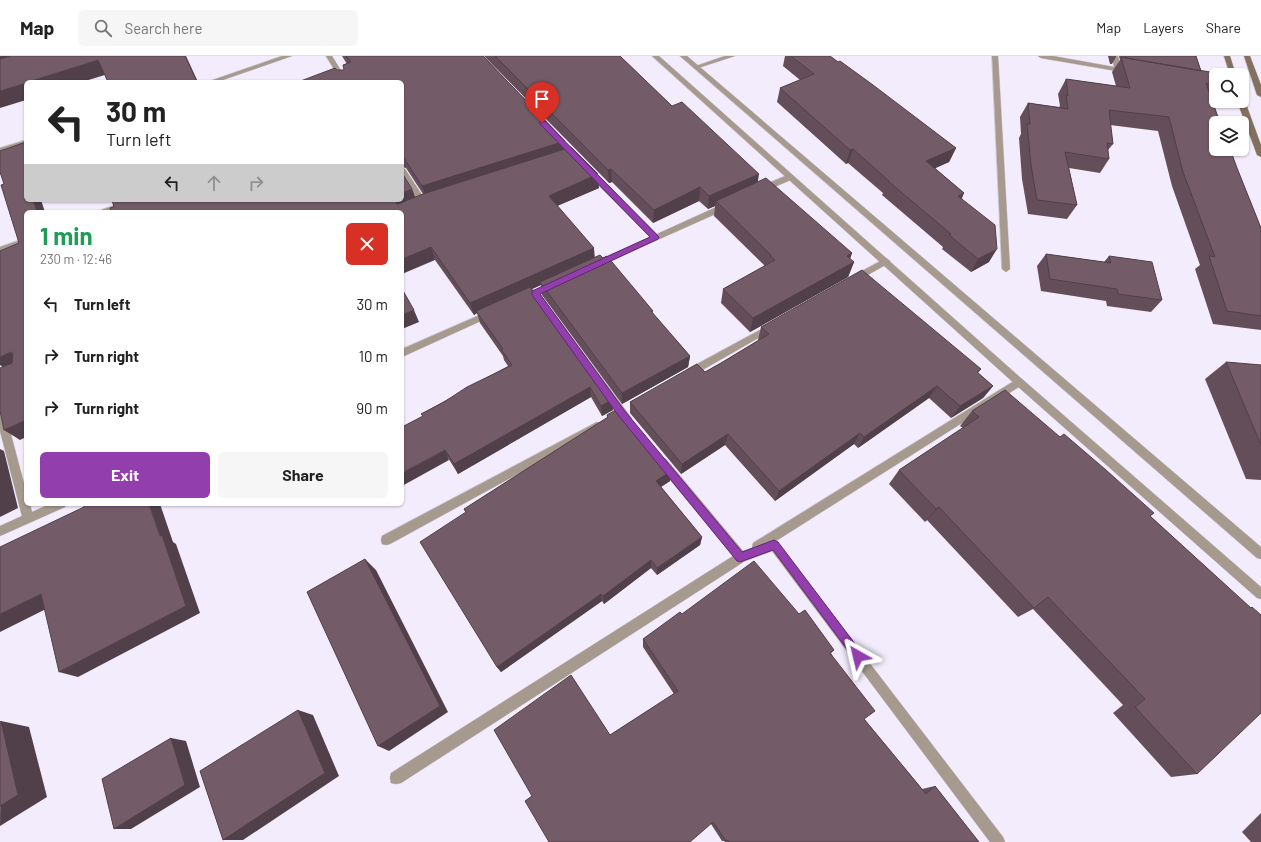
<!DOCTYPE html>
<html lang="en">
<head>
<meta charset="utf-8">
<style>
  body { margin:0; font-family:Barlow,sans-serif; background:#f6f6f6; color:#222; height:100vh; display:flex; flex-direction:column; font-size:15px; white-space:nowrap }
  * { box-sizing:border-box; margin:0 }
  p { font-size:13px; color:#767676 }
  .icon { flex:none; width:22px; height:22px; fill:none; stroke:currentColor; stroke-width:2; stroke-linecap:round; stroke-linejoin:round }
  .map { position:relative; flex:1; overflow:hidden }
  .details { position:absolute; left:24px; top:154px; width:380px; height:296px; display:flex; flex-direction:column; background:#fff; border-radius:6px; box-shadow:0 1px 3px #0004 }
  .details>* { flex:none }
  .hud { position:absolute; left:24px; top:24px; width:380px; height:122px; border-radius:6px; box-shadow:0 1px 3px #0004; background:#fff; color:#222; overflow:hidden }
  .buttons { position:absolute; left:1209px; top:12px; display:grid; gap:8px }
  .buttons a { display:grid; place-items:center; width:40px; height:40px; border-radius:6px; background:#fff; box-shadow:0 1px 3px #0004; font-size:20px }
  .pin { position:absolute; display:grid; place-items:center; width:34px; height:34px; color:#fff; margin:-41px -17px; border-radius:50% 50% 50% 0; rotate:-45deg; box-shadow:0 0 4px #0007 }
  .pin .icon { rotate:45deg }
  .me { position:absolute; width:44px; margin:-22px; rotate:323deg; stroke-linejoin:round; filter:drop-shadow(0 0 3px #0008) }
  .turn { display:flex; align-items:center; gap:14px; height:84px; padding:0 16px; font-size:18px }
  .turn .icon { width:52px; height:52px; stroke-width:2.5 }
  .turn b { display:block; font-size:28px; line-height:34px }
  .lanes { display:flex; align-items:center; height:38px; padding:0 16px; background:#0003; justify-content:center; gap:20px; direction:ltr }
  .lanes .off { opacity:.35 }
  .round { display:grid; place-items:center; flex:none; width:42px; height:42px; border-radius:6px; background:#f6f6f6 }
  .overview { display:flex; align-items:center; justify-content:space-between; height:68px; padding:0 16px }
  h1 { font-size:24px; font-weight:700; line-height:30px; color:#1e9e55 }
  .button { display:flex; gap:8px; margin-top:auto; padding:8px 16px }
  .button a { flex:1; height:46px; border-radius:6px; background:#923eac; color:#fff; font-size:16px; font-weight:700; line-height:46px; text-align:center }
  .button a+a { background:#f6f6f6; color:#222 }
  ul { padding:0; list-style:none }
  li { display:flex; align-items:center; gap:12px; height:52px; padding:0 16px }
  li div { flex:1 }
  li b { display:block; font-size:15px }
  li em { font-style:normal }
  header { display:flex; align-items:center; gap:24px; box-sizing:border-box; height:56px; padding:0 20px; background:#fff; border-bottom:1px solid #e0e0e0 }
  header strong { font-size:19px }
  nav { display:flex; gap:22px; margin-inline-start:auto; font-size:14px }
  .search { width:280px; height:36px; background:#f6f6f6; display:flex; align-items:center; gap:10px; box-sizing:border-box; padding:0 14px; border-radius:6px; color:#767676; font-size:15px }
  .map>svg:first-child { display:block }
  .lines { fill:none; stroke-linecap:round; stroke-linejoin:round }
  .minor-casing { stroke:#cdc7d6; stroke-width:1 }
  .tertiary-casing { stroke:#cdc7d6; stroke-width:1 }
  .secondary-casing { stroke:#cdc7d6; stroke-width:1 }
  .minor { fill:#a6998d; fill-rule:evenodd }
  .tertiary { fill:#a6998d; fill-rule:evenodd }
  .secondary { fill:#83705e; fill-rule:evenodd }
  .wall { fill:#644e59 }
  .shaded-wall { fill:#514049 }
  .building { fill:#745b68; stroke:#514049 }
  .route { fill:#923eac; stroke:#5f2870 }
</style>
</head>
<body>
<header>
<strong>Map</strong>
<div class="search"><svg class="icon" aria-label="search" viewBox="0 0 24 24"><circle cx="10" cy="10" r="6"/><path d="M15 15l6 6"/></svg>Search here</div>
<nav><a>Map</a><a>Layers</a><a>Share</a></nav>
</header>
<div class="map">
<svg width="1261" height="786" viewBox="0 0 1261 786">
  <rect width="100%" height="100%" fill="#f2ecfc"/>
  <g class="lines">
    <defs>
      <path id="minor" d="M282,0H292L217,26H207Z
        M326,0H332L348,26H342Z
        M725,0H735L698,12L693,11Z
        M992,0H998L1010,213L1006,216L1002,213Z
        M1038,0H1053L1114,11L1112,0H1118L1121,12L1131,15L1128,17L1041,2Z
        M26,84V89L0,97V92Z
        M402,112L405,113L428,148L427,150L402,160V156L399,155L419,147L402,121Z
        M590,113L593,114L657,178L723,148L726,147L730,150L729,152L597,211L593,208L594,206L650,181L587,118L586,116Z
        M790,118L794,121L793,123L765,135L762,136L758,133L759,131Z
        M129,144H141L140,146L112,156H100L101,154Z
        M26,182V188L0,197V191Z
        M886,202L890,205L889,207L857,225H851L850,223L851,221Z
        M535,234L538,235L630,360L632,363L630,366L627,367L624,366L532,239L531,237L532,235Z
        M491,254L494,255L495,257L494,259L402,301V293Z
        M771,268L775,271L774,273L692,320H686L684,317L686,314Z
        M1019,322L1022,323L1024,326L1022,329L776,485L1003,781L1005,786H990L772,495L745,505L401,727L396,728L391,727L390,722L391,717L733,500L658,409L657,406L658,403L662,402L666,403L743,495L752,492L753,487Z
        M0,352L3,353L5,356L26,435V448H30L32,456L50,448H66L65,451L0,480V470L22,460L0,375Z
        M597,366L600,367L602,370L600,373L390,488L386,489L382,488L381,484L382,480Z"/>
      <path id="tertiary" d="M652,0H659L1022,323L1261,531V543L1257,542L1016,329Z
        M680,0H687L1261,491V503L1257,502Z"/>
      <path id="secondary" d="M1224,0H1230L1236,19H1230Z
        M1244,0H1250L1261,29V41L1257,39Z
        M1242,43L1245,45L1261,89V101L1257,99L1237,45H1242Z"/>
    </defs>
    <use href="#minor" class="minor-casing"/>
    <use href="#tertiary" class="tertiary-casing"/>
    <use href="#secondary" class="secondary-casing"/>
    <use href="#minor" class="minor"/>
    <use href="#tertiary" class="tertiary"/>
    <use href="#secondary" class="secondary"/>
  </g>
  <path class="wall" d="M342,0H483L565,85L566,93L599,132L557,150L594,192V202L653,255L652,257L690,300L688,311L622,348L542,239L541,229L532,233L612,344L613,354L602,360L591,341L458,418L421,358L508,310L504,304L503,300L480,267L477,257L474,259L435,204L402,144L412,133L415,142L423,138L406,112L402,111V26L337,14H344L347,8Z
    M484,0H620L672,50L758,126L852,197L850,203L854,206L848,221L750,276L721,247L723,233L765,210L714,160L715,150L708,153L699,145L653,167L612,126L609,127Z
    M785,0H830L956,92L949,106L935,112L964,137L962,142L989,206L971,216L942,193L943,191L882,139L883,137L848,107L846,108L777,46L780,32L800,24L783,10Z
    M1108,0H1116V1L1112,8H1110Z
    M1119,0H1196L1201,15L1215,28L1209,36L1237,112L1261,172V274L1213,268L1195,213L1200,209L1172,130L1158,75L1110,69L1113,88L1108,94L1109,103L1100,117L1069,112L1077,149L1067,163L1028,158L1022,123L1019,82L1021,78L1020,61L1028,47L1059,51L1060,50L1058,38L1066,23L1116,30L1112,16L1120,4Z
    M1046,198L1104,206L1109,200L1162,244L1151,256L1107,250L1106,245L1041,235L1037,210Z
    M761,271L981,313L978,317L993,330L983,342L951,362L929,342L858,392L854,388L775,445L725,389L681,418L630,357V346L705,316L721,307L759,284H758Z
    M1226,306L1261,309V424L1246,423L1205,323Z
    M972,355L1150,460L1250,552L1252,551L1197,718L1171,721L1113,657L1123,649L1033,553L1018,561L927,464L925,466L889,428L899,414L963,372L960,370Z
    M607,359L671,415L670,425L661,431L702,481L700,489L657,519L651,512L604,548L602,545L501,616L497,611L466,457L464,453L607,362Z
    M682,558H799L834,594L831,597L864,663L922,733L935,730L979,786H725L724,785H722L711,768L610,679L674,638L643,591V583Z
    M1261,757V786H1251L1242,776Z"/>
  <path class="shaded-wall" d="M0,0H47L0,13Z
    M185,0H186L198,26H197Z
    M98,4L108,18L82,26H28Z
    M26,27V44L0,52V35Z
    M565,85L566,98L427,143L422,130Z
    M956,92L949,106L920,119L926,105Z
    M853,93L848,107L846,108L850,94Z
    M611,113L612,126L609,127L608,114Z
    M598,118L599,132L550,153L549,140Z
    M759,118L757,131L716,145L715,150L708,153L709,140Z
    M700,131L699,145L653,167L654,154Z
    M412,133L417,146L399,153L393,144H402V137Z
    M964,137L957,150L958,140Z
    M33,144H41L45,156H37Z
    M431,191L435,204L402,218V203Z
    M594,192L595,204L540,226L541,229L478,257L476,255L477,257L474,259L470,247Z
    M997,193L989,206L971,216L978,203Z
    M852,197L847,210L854,206L848,221L750,276L753,262Z
    M414,254L419,266L402,273V259Z
    M11,296L25,308L8,315L0,309V301Z
    M690,300L688,311L622,348V337Z
    M937,330L929,342L858,392L864,381Z
    M993,330L983,342L951,362L960,350Z
    M590,331L591,341L458,418L454,408Z
    M612,344L613,354L602,360L601,350Z
    M26,364V381L20,384L4,374Z
    M860,377L854,388L775,445L779,435Z
    M728,378L725,389L681,418L682,408Z
    M0,393L4,395L18,452L0,461Z
    M445,394L449,404L402,430V417Z
    M671,415L670,425L656,434V425Z
    M149,448H160L173,486L176,488L200,557L78,621L59,616L160,480Z
    M939,451L927,464L925,466L936,453Z
    M702,481L700,489L657,519V512Z
    M365,503L376,514L448,656L389,695L378,690Z
    M651,504V512L604,548L603,540Z
    M41,538L60,546L0,576V558Z
    M601,538L602,545L501,616L497,611Z
    M298,654L313,659L339,720L243,784H223Z
    M1,665L29,671L47,741L0,770Z
    M171,682L186,685L200,731L131,773H114Z"/>
  <path class="building" d="M11,0H185L197,26H108L98,4L28,26H26V27L0,35V3Z
    M346,0H483L565,85L422,130L402,99V26H298L335,12L337,14H344L343,9L351,6Z
    M495,0H620L672,50L682,46L759,118L709,140L700,131L654,154L611,113L608,114Z
    M791,0H830L838,6L840,5L873,29L956,92L926,105L964,137L958,140L995,169L997,193L978,203L949,179L951,178L888,125H889L853,93L850,94L780,32L814,18Z
    M1125,0H1196L1201,15L1126,2Z
    M1121,1L1210,16L1215,28L1206,27L1220,67H1216V93H1230L1237,112L1261,172V260L1227,255L1209,200L1215,201L1183,116L1169,61L1109,54L1113,88L1107,87L1109,103L1065,96L1077,149L1037,144L1031,109L1027,68H1030L1028,47L1068,53L1066,39L1068,40L1066,23L1130,32Z
    M26,86V119L25,120L26,124V144H33L37,156H26V364L4,374L0,355V312L12,307L13,297L11,296L0,301V195L19,187L1,129L4,128L0,116V95Z
    M571,91L598,118L549,140L594,192L470,247L431,191L402,203V156H111L110,152L114,151L112,144H396V147L398,148L423,138Z
    M402,117L412,133L402,137Z
    M766,122L852,197L847,200L854,206L753,262L723,233L775,204L770,200L771,199L716,145Z
    M1046,198L1111,207L1109,200L1152,206L1162,244L1118,238L1117,233L1050,223Z
    M600,199L603,202L607,200L653,255H651L690,300L622,337L540,226Z
    M862,214L981,313L977,316L993,330L960,350L937,330L864,381L860,377L779,435L728,378L682,408L630,346L697,308L705,316L721,307L769,278L761,271Z
    M530,231L612,344L601,350L590,331L454,408L445,394L402,417V371L423,360L421,358L444,346L467,331L512,309L501,293H503L476,255Z
    M402,233L414,254L402,259Z
    M1226,306L1261,309V389Z
    M1005,334L1060,381L1064,378L1106,414L1154,457L1150,460L1251,552L1252,551L1261,559V657L1197,718L1135,651L1145,643L1048,541L1034,552L939,451L936,453L899,414L979,361L972,355Z
    M619,352L671,415L656,425L702,481L657,512L651,504L603,540L601,538L497,611L420,486L466,456L464,453L608,361L607,359Z
    M84,448H149L160,480L162,479L186,550L59,616L41,538L0,558V491L84,451Z
    M365,503L440,650L378,690L307,536Z
    M754,505L799,558L805,554L834,594L830,597L875,655L864,663L926,738L935,730L979,786H729L728,784L726,785L713,766L690,786H549L525,745L532,740L494,674L571,619L610,679L678,635L643,583L680,556L682,558Z
    M298,654L325,717L223,784L200,715Z
    M1,665L18,739L0,750V666Z
    M171,682L185,729L114,773L102,723Z"/>
  <path class="route" d="M540,65H545L659,181L658,183L540,238L624,354L742,496L774,484L778,486L862,597L864,600L862,604L858,606L855,604L773,494L740,506L737,505L618,359L532,239V235L650,181L540,68Z"/>
</svg>
<div class="buttons">
<a><svg class="icon" aria-label="search" viewBox="0 0 24 24"><circle cx="10" cy="10" r="6"/><path d="M15 15l6 6"/></svg></a>
<a><svg class="icon" aria-label="layers" viewBox="0 0 24 24"><path d="M12 4l9 5-9 5-9-5zM3 14l9 5 9-5"/></svg></a>
</div>
<div class="pin" style="left:542px;top:67px;background:#d93025"><svg class="icon" aria-label="arrive" viewBox="0 0 24 24"><path d="M6 21V4h12l-3 4 3 4H6"/></svg></div>
<svg class="me" style="left:858px;top:600px" viewBox="-20 -20 40 40"><path d="M0-17L14 15 0 8-14 15z" fill="#923eac" stroke="#fff" stroke-width="4"/></svg>
<div class="hud">
<div class="turn"><svg class="icon" aria-label="left" viewBox="0 0 24 24"><path d="M17 20v-9H6M10 6l-5 5 5 5"/></svg><div><b>30 m</b>Turn left</div></div>
<div class="lanes"><svg class="icon" aria-label="left" viewBox="0 0 24 24"><path d="M17 20v-9H6M10 6l-5 5 5 5"/></svg><svg class="icon off" aria-label="ahead" viewBox="0 0 24 24"><path d="M12 20V5M6 11l6-6 6 6"/></svg><svg class="icon off" aria-label="right" viewBox="0 0 24 24"><path d="M7 20v-9h11M14 6l5 5-5 5"/></svg></div>
</div>
<section class="details">
<div class="overview"><div><h1>1 min</h1><p>230 m · 12:46</p></div><a class="round" style="background:#d93025;color:#fff"><svg class="icon" aria-label="close" viewBox="0 0 24 24"><path d="M6 6l12 12M18 6L6 18"/></svg></a></div>
<ul>
<li><svg class="icon" aria-label="left" viewBox="0 0 24 24"><path d="M17 20v-9H6M10 6l-5 5 5 5"/></svg><div><b>Turn left</b></div><em>30 m</em></li>
<li><svg class="icon" aria-label="right" viewBox="0 0 24 24"><path d="M7 20v-9h11M14 6l5 5-5 5"/></svg><div><b>Turn right</b></div><em>10 m</em></li>
<li><svg class="icon" aria-label="right" viewBox="0 0 24 24"><path d="M7 20v-9h11M14 6l5 5-5 5"/></svg><div><b>Turn right</b></div><em>90 m</em></li>
</ul>
<div class="button"><a>Exit</a><a>Share</a></div>
</section>
</div>
</body>
</html>
